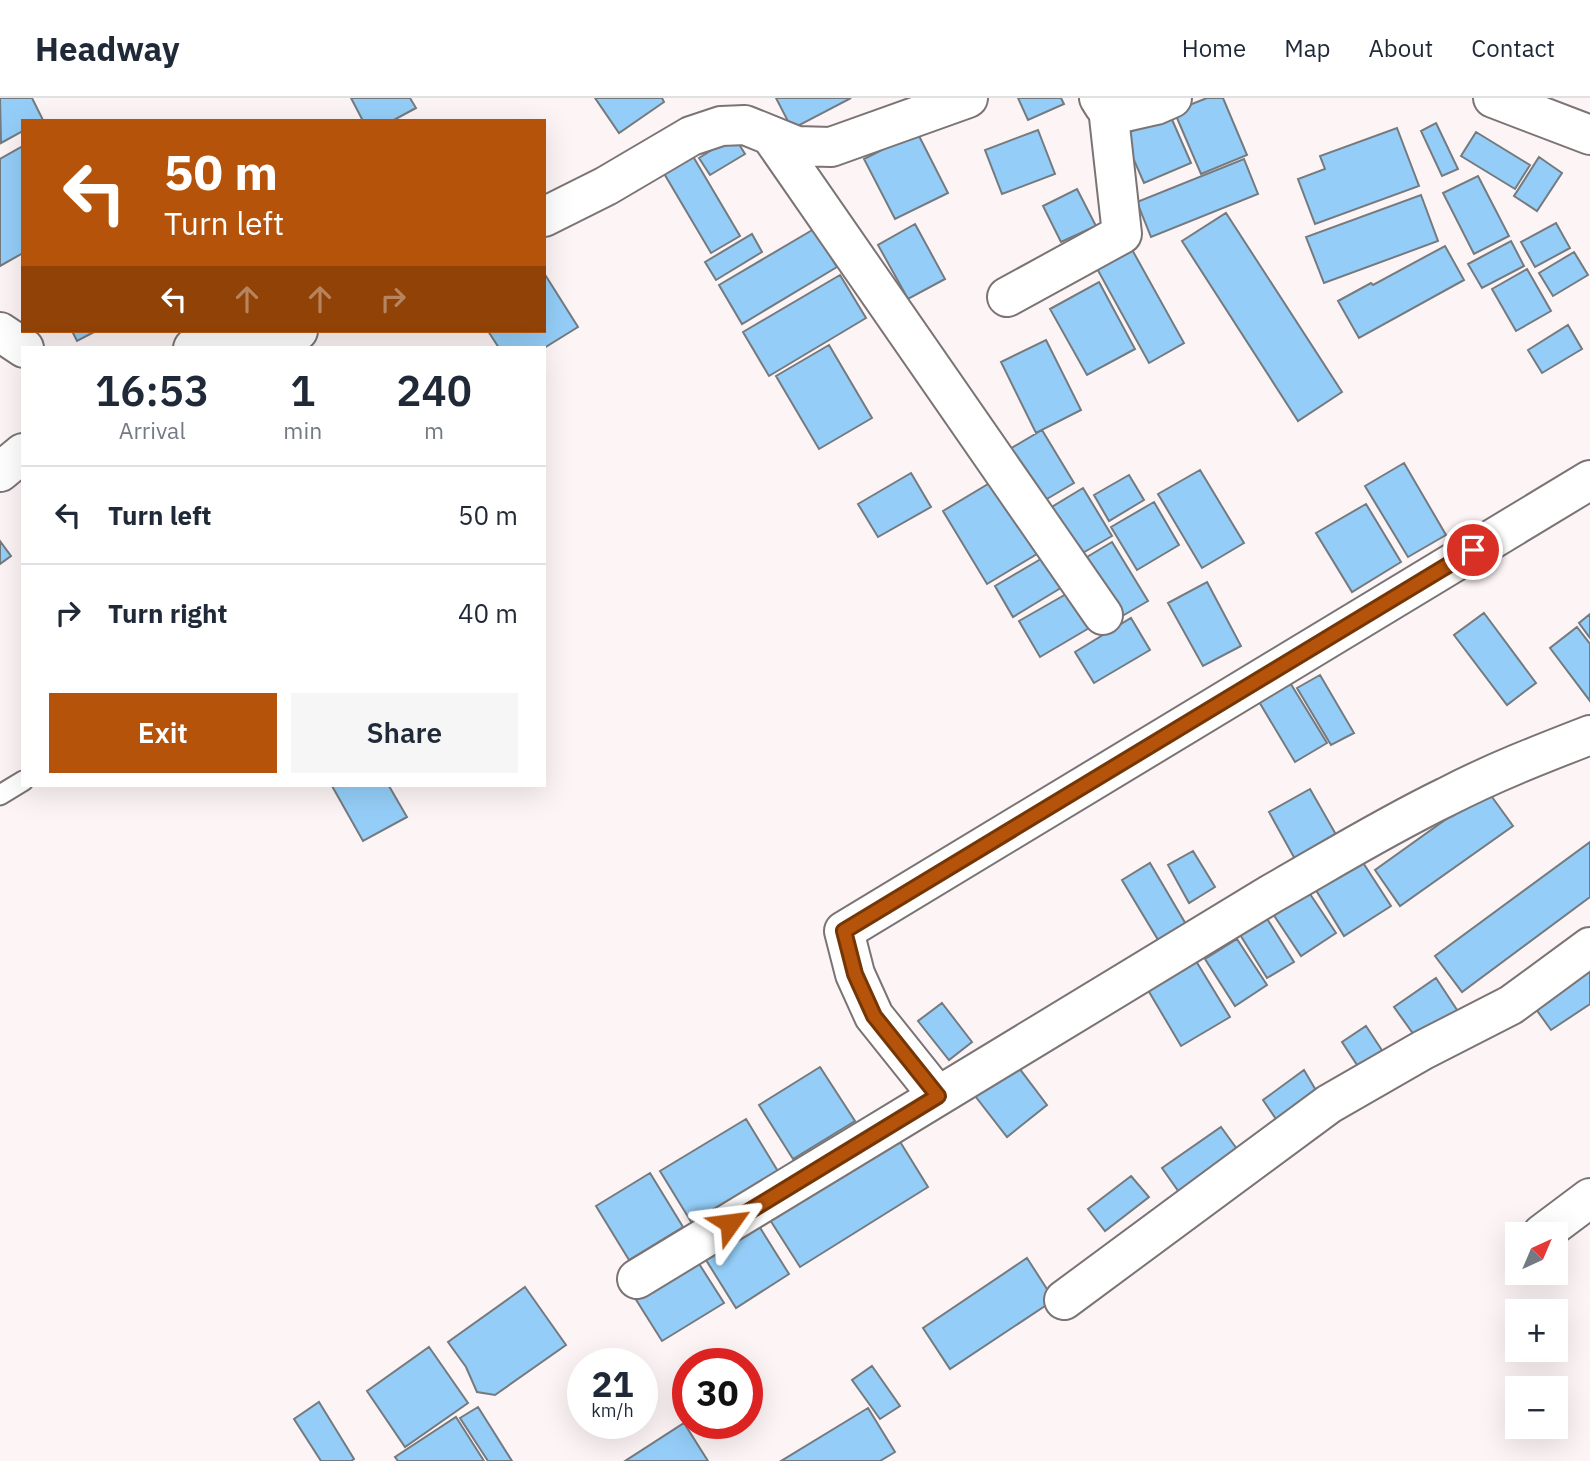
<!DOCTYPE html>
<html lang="en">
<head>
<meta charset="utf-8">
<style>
  body { margin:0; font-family:"IBM Plex Sans",sans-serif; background:#f6f6f7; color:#1f2937; height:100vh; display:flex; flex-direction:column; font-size:26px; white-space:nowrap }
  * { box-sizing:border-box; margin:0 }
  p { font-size:23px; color:#747a83 }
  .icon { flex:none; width:38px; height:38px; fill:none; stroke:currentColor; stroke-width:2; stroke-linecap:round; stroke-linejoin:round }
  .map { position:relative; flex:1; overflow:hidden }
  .sheet { position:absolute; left:21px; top:248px; width:525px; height:441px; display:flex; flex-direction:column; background:#fff; border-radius:0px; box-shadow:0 7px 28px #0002 }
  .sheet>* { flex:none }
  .top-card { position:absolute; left:21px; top:21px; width:525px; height:214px; border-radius:0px; box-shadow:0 7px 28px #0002; background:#b45309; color:#fff; overflow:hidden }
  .needle { width:46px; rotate:44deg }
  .controls { position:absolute; left:1505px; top:1124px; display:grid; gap:14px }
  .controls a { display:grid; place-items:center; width:63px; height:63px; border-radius:0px; background:#fff; box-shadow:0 7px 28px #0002; font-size:35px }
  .speed { position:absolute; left:567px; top:1250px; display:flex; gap:14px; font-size:35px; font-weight:700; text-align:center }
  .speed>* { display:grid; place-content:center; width:91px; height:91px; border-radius:50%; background:#fff; box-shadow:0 7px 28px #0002; line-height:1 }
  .speed small { font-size:18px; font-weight:400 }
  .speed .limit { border:10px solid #d22; background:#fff; color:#111 }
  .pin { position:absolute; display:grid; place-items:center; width:60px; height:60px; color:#fff; margin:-30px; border:4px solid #fff; border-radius:50%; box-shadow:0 2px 7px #0007 }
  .me { position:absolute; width:77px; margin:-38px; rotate:59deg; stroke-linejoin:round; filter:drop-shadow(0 0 5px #0008) }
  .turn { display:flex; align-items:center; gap:24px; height:147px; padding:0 28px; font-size:32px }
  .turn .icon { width:91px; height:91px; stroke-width:2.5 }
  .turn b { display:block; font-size:49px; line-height:60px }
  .lanes { display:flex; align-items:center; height:66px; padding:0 28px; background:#0003; justify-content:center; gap:35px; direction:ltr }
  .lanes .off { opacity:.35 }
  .eta { display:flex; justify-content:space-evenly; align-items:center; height:119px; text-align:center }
  .eta b { font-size:42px; font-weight:600; line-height:49px }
  .primary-button { display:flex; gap:14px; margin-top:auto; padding:14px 28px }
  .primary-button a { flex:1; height:80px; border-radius:0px; background:#b45309; color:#fff; font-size:28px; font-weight:600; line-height:80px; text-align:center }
  .primary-button a+a { background:#f6f6f7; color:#1f2937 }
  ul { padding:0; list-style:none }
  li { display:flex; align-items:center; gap:21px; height:98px; padding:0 28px; border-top:2px solid #e0e1e3 }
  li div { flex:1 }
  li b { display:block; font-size:26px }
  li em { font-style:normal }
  header { display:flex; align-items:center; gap:42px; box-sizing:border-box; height:98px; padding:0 35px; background:#fff; border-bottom:2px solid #e0e1e3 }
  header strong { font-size:33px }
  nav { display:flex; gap:38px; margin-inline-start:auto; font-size:24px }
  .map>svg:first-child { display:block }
  .building { fill:#94cef8; stroke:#757a7f; stroke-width:2 }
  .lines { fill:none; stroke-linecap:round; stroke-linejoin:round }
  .service-casing { stroke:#7b7475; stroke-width:23 }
  .minor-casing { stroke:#7b7475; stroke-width:42 }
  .service { stroke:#fff; stroke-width:19 }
  .minor { stroke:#fff; stroke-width:38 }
  .route-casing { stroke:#753606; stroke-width:18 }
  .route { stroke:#b45309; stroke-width:12 }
</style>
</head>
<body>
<header>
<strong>Headway</strong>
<nav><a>Home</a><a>Map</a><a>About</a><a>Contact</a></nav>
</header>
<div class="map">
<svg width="1590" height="1363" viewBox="0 0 1590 1363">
  <rect width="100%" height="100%" fill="#fdf4f6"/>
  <path class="building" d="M0,0H32L43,22L23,23V33L1,45Z
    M351,0H410L416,10L392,23H363Z
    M595,0H662L664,4L619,35Z
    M776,0H851L792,31Z
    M1018,0H1061L1064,6L1028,22Z
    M1207,0H1223L1247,57L1201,76L1174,13Z
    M1170,17L1191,65L1144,85L1123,37Z
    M1436,25L1458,71L1442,78L1421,33Z
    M1397,30L1419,88L1315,126L1298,81L1325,71L1320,58Z
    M1038,32L1055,76L1002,96L985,52Z
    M917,34L948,95L895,121L864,61Z
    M1476,34L1530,67L1515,91L1461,58Z
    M734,38L745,56L710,77L699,60Z
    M23,48V155L0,168V61Z
    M691,55L740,138L711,155L662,72Z
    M1539,59L1562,75L1537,113L1514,98Z
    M1244,61L1258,96L1151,139L1137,104Z
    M1478,78L1509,138L1474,156L1443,95Z
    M1077,91L1096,128L1061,144L1043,108Z
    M1421,97L1438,143L1324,185L1306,139Z
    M1226,115L1342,294L1298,323L1182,143Z
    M1556,125L1570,150L1535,169L1521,144Z
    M915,126L945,181L908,201L878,147Z
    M814,131L837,169L742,226L719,187Z
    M752,136L762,154L716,182L705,164Z
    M1511,143L1524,168L1482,190L1468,166Z
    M1130,148L1184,245L1149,265L1095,167Z
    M1445,148L1464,182L1359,240L1338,203L1371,185L1373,187Z
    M1574,154L1588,177L1553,198L1539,175Z
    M1527,171L1551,213L1516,233L1492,191Z
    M544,175L578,229L544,250H499L488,233H544Z
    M840,177L866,220L769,278L743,234Z
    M1099,184L1135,251L1087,277L1050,211Z
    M1568,227L1582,251L1542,275L1528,252Z
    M72,233H96L77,243Z
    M1046,242L1081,312L1036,335L1001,264Z
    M829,247L872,320L819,351L776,278Z
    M1042,332L1074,385L1035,408L1003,355Z
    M1404,365L1446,437L1408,459L1365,388Z
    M1200,372L1244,445L1202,470L1158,396Z
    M911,375L931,409L878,439L858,406Z
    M1003,377L1047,450L987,486L943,413Z
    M1129,377L1144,402L1109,423L1094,397Z
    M1083,390L1112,438L1074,460L1045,413Z
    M1154,404L1179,447L1137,472L1111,429Z
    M1366,406L1401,464L1352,494L1316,435Z
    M0,443L11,458L0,466Z
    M1112,444L1148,503L1112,524L1077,465Z
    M1051,455L1069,485L1013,519L995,488Z
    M1207,484L1241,548L1203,568L1168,505Z
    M1075,491L1096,526L1040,559L1019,523Z
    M1484,515L1536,585L1507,607L1454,537Z
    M1590,516V540L1579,525Z
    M1131,520L1150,552L1094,585L1075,554Z
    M1577,529L1590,546V603L1550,550Z
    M1320,577L1354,635L1331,647L1297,590Z
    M1289,583L1327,645L1295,664L1258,602Z
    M332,688H389L407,719L363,743Z
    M1310,691L1338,740L1296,763L1269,714Z
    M1487,692L1513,728L1400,808L1375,772Z
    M1590,744V799L1462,894L1435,858Z
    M1193,753L1215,789L1189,805L1168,767Z
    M1360,760L1391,808L1344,838L1314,789Z
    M1150,765L1187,828L1160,845L1122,782Z
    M1304,787L1336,835L1301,858L1269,810Z
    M1261,811L1294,864L1267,880L1234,827Z
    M1237,841L1267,887L1235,908L1205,861Z
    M1590,862V906L1551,932L1528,900Z
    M1196,863L1230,919L1181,948L1148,892Z
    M1436,880L1461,918L1419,944L1394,909Z
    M942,905L972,944L949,962L918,923Z
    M1366,928L1389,963L1365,979L1342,944Z
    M1013,962L1047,1007L1007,1039L972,994Z
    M820,969L855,1023L793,1061L759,1007Z
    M1304,972L1324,1006L1284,1033L1263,1002Z
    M746,1021L779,1075L693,1127L660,1073Z
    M1221,1029L1245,1062L1186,1104L1162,1070Z
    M894,1034L928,1089L800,1169L765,1114Z
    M650,1075L683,1129L629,1162L596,1108Z
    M1131,1078L1149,1099L1105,1133L1088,1111Z
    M759,1128L789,1176L736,1210L706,1162Z
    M1027,1160L1054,1202L950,1271L923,1230Z
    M696,1161L724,1205L662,1243L635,1200Z
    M525,1189L566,1247L495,1297L477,1294L466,1269L448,1244Z
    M429,1249L468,1305L405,1349L367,1293Z
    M872,1268L900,1308L880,1321L852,1282Z
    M319,1304L354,1361L351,1363H321L294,1321Z
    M478,1309L512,1363H488L460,1320Z
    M868,1310L895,1354L880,1363H781Z
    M456,1319L484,1363H398L395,1359Z
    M684,1325L708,1363H625Z"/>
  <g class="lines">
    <defs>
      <path id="service" d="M0,697L23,683"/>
      <path id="minor" d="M1099,0L1104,8L1116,16L1156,7L1172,0
        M1493,0L1590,37
        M771,38L1103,517
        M544,119L606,88L691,38L721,28L745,27L797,48L831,49L968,0
        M1007,199L1122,136L1108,10
        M0,234L24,250
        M193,250L298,233
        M0,374L23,355
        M938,998L874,918L855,876L844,833L1590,382
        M1542,1136L1590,1100
        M637,1181L1271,796C1329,763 1386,728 1446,699C1492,675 1541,656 1590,637
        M1064,1202L1329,1006L1423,952L1511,907L1590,849"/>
    </defs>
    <use href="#service" class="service-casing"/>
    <use href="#minor" class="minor-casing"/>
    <use href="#service" class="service"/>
    <use href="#minor" class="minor"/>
  </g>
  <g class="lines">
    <defs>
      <path id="route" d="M730,1125L938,998L874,918L855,876L844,833L1473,452"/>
    </defs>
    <use href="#route" class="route-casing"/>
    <use href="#route" class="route"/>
  </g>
</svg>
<div class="controls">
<a><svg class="needle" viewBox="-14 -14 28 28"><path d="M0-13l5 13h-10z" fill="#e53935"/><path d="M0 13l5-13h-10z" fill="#747a83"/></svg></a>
<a>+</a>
<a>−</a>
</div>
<div class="speed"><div>21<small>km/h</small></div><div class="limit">30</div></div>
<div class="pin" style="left:1473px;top:452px;background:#d93025"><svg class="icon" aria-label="arrive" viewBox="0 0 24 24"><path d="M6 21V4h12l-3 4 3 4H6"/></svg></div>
<svg class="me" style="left:730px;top:1125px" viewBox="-20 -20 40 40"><path d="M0-17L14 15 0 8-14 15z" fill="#b45309" stroke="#fff" stroke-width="4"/></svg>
<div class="top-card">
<div class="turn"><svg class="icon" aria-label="left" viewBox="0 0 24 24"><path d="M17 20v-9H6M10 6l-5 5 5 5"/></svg><div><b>50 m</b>Turn left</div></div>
<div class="lanes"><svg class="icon" aria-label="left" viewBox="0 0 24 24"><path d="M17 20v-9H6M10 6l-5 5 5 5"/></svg><svg class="icon off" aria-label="ahead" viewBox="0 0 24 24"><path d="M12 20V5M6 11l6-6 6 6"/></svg><svg class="icon off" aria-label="ahead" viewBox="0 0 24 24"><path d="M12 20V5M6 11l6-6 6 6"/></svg><svg class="icon off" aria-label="right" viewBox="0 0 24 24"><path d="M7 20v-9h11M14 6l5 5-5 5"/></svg></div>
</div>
<section class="sheet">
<div class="eta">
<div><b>16:53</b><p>Arrival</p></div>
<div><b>1</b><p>min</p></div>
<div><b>240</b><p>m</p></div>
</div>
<ul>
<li><svg class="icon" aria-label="left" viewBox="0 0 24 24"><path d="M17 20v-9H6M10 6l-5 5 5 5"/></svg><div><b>Turn left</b></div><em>50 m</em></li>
<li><svg class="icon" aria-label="right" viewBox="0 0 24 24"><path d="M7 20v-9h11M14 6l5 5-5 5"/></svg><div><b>Turn right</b></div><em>40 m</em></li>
</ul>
<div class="primary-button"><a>Exit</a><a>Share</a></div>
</section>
</div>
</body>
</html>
